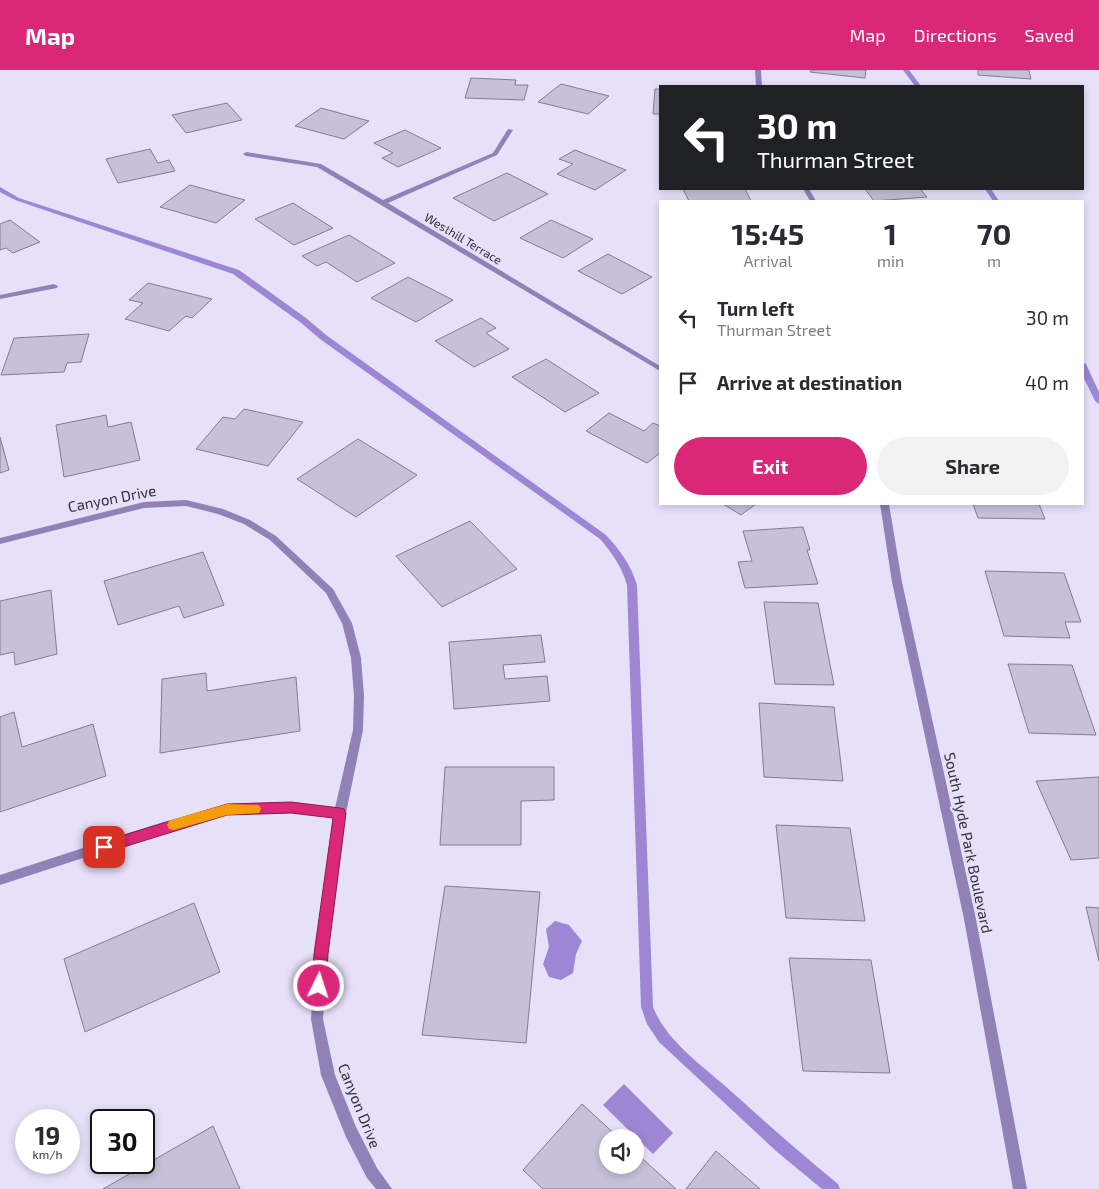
<!DOCTYPE html>
<html lang="en">
<head>
<meta charset="utf-8">
<style>
  body { margin:0; font-family:"Exo 2",sans-serif; background:#f2f2f3; color:#2b2b33; height:100vh; display:flex; flex-direction:column; font-size:19px; white-space:nowrap }
  * { box-sizing:border-box; margin:0 }
  p { font-size:16px; color:#7c7c81 }
  .icon { flex:none; width:28px; height:28px; fill:none; stroke:currentColor; stroke-width:2; stroke-linecap:round; stroke-linejoin:round }
  .map { position:relative; flex:1; overflow:hidden }
  .panel { position:absolute; left:659px; top:130px; width:425px; height:305px; display:flex; flex-direction:column; background:#fff; border-radius:0px; box-shadow:0 2px 8px #0003 }
  .panel>* { flex:none }
  .top-card { position:absolute; left:659px; top:15px; width:425px; height:105px; border-radius:0px; box-shadow:0 2px 8px #0003; background:#202124; color:#fff; overflow:hidden }
  .controls { position:absolute; left:599px; top:1059px; display:grid; gap:10px }
  .controls a { display:grid; place-items:center; width:45px; height:45px; border-radius:50%; background:#fff; box-shadow:0 2px 8px #0003; font-size:25px }
  .speed { position:absolute; left:15px; top:1039px; display:flex; gap:10px; font-size:25px; font-weight:700; text-align:center }
  .speed>* { display:grid; place-content:center; width:65px; height:65px; border-radius:50%; background:#fff; box-shadow:0 2px 8px #0003; line-height:1 }
  .speed small { font-size:12px; font-weight:400 }
  .speed .limit { border:2px solid #111; border-radius:8px; background:#fff; color:#111 }
  .pin { position:absolute; display:grid; place-items:center; width:42px; height:42px; color:#fff; margin:-21px; border-radius:10px; box-shadow:0 2px 8px #0006 }
  .me { position:absolute; width:55px; margin:-28px; rotate:4deg; stroke-linejoin:round; filter:drop-shadow(0 0 4px #0008) }
  .turn { display:flex; align-items:center; gap:18px; height:105px; padding:0 15px; font-size:22px }
  .turn .icon { width:65px; height:65px; stroke-width:2.5 }
  .turn b { display:block; font-size:35px; line-height:42px }
  .eta { display:flex; justify-content:space-evenly; align-items:center; height:85px; text-align:center }
  .eta b { font-size:30px; font-weight:700; line-height:35px }
  .primary-button { display:flex; gap:10px; margin-top:auto; padding:10px 15px }
  .primary-button a { flex:1; height:58px; border-radius:30px; background:#db2777; color:#fff; font-size:20px; font-weight:700; line-height:58px; text-align:center }
  .primary-button a+a { background:#f2f2f3; color:#2b2b33 }
  ul { padding:0; list-style:none }
  li { display:flex; align-items:center; gap:15px; height:65px; padding:0 15px }
  li div { flex:1 }
  li b { display:block; font-size:19px }
  li em { font-style:normal }
  header { display:flex; align-items:center; gap:30px; box-sizing:border-box; height:70px; padding:0 25px; background:#db2777; color:#fff }
  header strong { font-size:24px }
  nav { display:flex; gap:28px; margin-inline-start:auto; font-size:18px }
  .map>svg:first-child { display:block }
  .water { fill:#9d86d4 }
  .lines { fill:none; stroke-linecap:round; stroke-linejoin:round }
  .stream { fill:#9d86d4; fill-rule:evenodd }
  .building { fill:#c6c0d8; stroke:#827c93 }
  .street { fill:#9082b6; fill-rule:evenodd }
  .route { fill:#db2777; stroke:#8e194d }
  .slow { fill:#f59e0b }
  .labels { text-anchor:middle; stroke-width:5; stroke-linejoin:round; paint-order:stroke }
  .far-street-label { font-size:12px; fill:#32303a; stroke:#e6e0f9 }
  .street-label { font-size:15px; fill:#32303a; stroke:#e6e0f9 }
</style>
</head>
<body>
<header>
<strong>Map</strong>
<nav><a>Map</a><a>Directions</a><a>Saved</a></nav>
</header>
<div class="map">
<svg width="1099" height="1119" viewBox="0 0 1099 1119">
  <rect width="100%" height="100%" fill="#e6e0f9"/>
  <path class="water" d="M555,851L569,855L582,871L576,884L573,903L561,910L549,907L543,894L549,877L546,859Z
    M624,1014L673,1063L653,1084L603,1035Z"/>
  <g class="lines">
    <path class="stream" d="M903,0H909L921,16H915Z
      M0,117L19,128L239,200L306,248L326,265L606,465C620,480 631,495 637,515L653,937C666,970 699,993 725,1016C762,1049 799,1082 838,1114L840,1119H822L776,1081L659,972L647,954L641,937L627,515C622,497 612,483 600,469L320,269L300,252L233,204L15,130L0,122Z
      M985,119H991L999,131H993Z
      M1082,292L1086,294L1099,322V334L1095,331L1082,304Z"/>
  </g>
  <path class="building" d="M811,0H866L865,8L810,2Z
    M978,0H1029L1031,9L978,5Z
    M471,8L516,10L515,15H528L524,30L465,28Z
    M561,14L609,26L588,44L538,32Z
    M655,19H660V44H653Z
    M227,33L242,50L186,63L172,45Z
    M321,38L369,51L344,69L295,56Z
    M405,60L441,78L398,97L382,88L393,83L374,73Z
    M150,79L158,93L169,90L175,101L118,113L106,89Z
    M575,80L626,100L595,120L557,104L573,94L559,89Z
    M507,103L548,124L494,151L453,128Z
    M190,115L245,130L216,153L160,137Z
    M683,119H745L751,131H689Z
    M865,119H920L927,127L874,131Z
    M293,133L333,158L294,175L255,149Z
    M10,150L40,172L13,183L6,178L0,180V154Z
    M551,150L593,169L563,188L520,168Z
    M349,165L395,193L357,212L326,192L317,196L302,186Z
    M608,184L652,207L622,224L578,201Z
    M408,207L453,230L416,252L371,228Z
    M148,213L212,229L192,248L186,246L169,261L125,249L143,233L129,230Z
    M481,248L496,258L486,263L509,279L474,297L435,271Z
    M89,264L81,292L67,293L64,302L1,305L14,268Z
    M546,289L599,323L565,342L512,307Z
    M244,339L303,352L268,396L196,379L223,347L235,349Z
    M609,343L644,361L653,353L660,356V383L647,393L586,361Z
    M106,345L108,357L131,352L140,390L64,407L56,355Z
    M0,367L9,400L0,403Z
    M358,369L417,405L356,447L297,409Z
    M723,434H756L741,445Z
    M973,434H1039L1045,449L978,448Z
    M470,451L517,499L442,537L396,486Z
    M803,457L810,480H807L818,514L745,518L738,492L752,491L743,461Z
    M203,482L224,535L184,548L179,536L118,555L104,511Z
    M985,501L1064,503L1081,552H1065L1070,568L1004,566Z
    M51,520L57,584L15,595L14,582L0,585V531Z
    M764,532L818,533L834,615L775,614Z
    M541,565L545,592L503,595L505,609L547,606L550,631L454,639L449,572Z
    M1008,594L1072,595L1096,665L1029,663Z
    M206,603L207,621L296,607L300,661L160,683L162,609Z
    M759,633L834,637L843,711L764,707Z
    M14,642L22,677L93,654L106,706L0,742V647Z
    M445,697H554V730L521,731V775H440Z
    M1099,707V788L1071,790L1036,711Z
    M776,755L850,758L865,851L786,848Z
    M445,816L540,822L526,973L422,965Z
    M194,833L220,902L85,962L64,889Z
    M1086,837L1099,838V891Z
    M789,888L871,890L890,1003L803,1001Z
    M582,1034L619,1068H608V1095H635V1082L676,1119H543L523,1100Z
    M213,1056L240,1119H103Z
    M716,1081L760,1119H686Z"/>
  <g class="lines">
    <path class="street" d="M755,0H761L762,16H756Z
      M508,59L513,60L497,85L388,133L660,296V301L317,97L246,86L243,84L246,82L321,94L383,130L493,83Z
      M803,119H809L816,131H810Z
      M54,214L58,216L57,218L0,229V225Z
      M186,430L223,439L250,450L276,466L333,519L352,553L361,588L364,626L363,660L346,743L327,884L323,949L335,1005L356,1057L377,1098L392,1119H376L367,1108L346,1067L321,1005L311,949L315,884L334,747L291,743L227,745L160,763L0,815V805L160,753L227,735L291,733L335,738L353,660L354,626L351,588L342,553L326,523L270,470L244,454L218,444L186,436L144,438L0,474V468L144,432Z
      M880,434H889L902,512L976,849L1027,1119H1013L964,849L892,512Z"/>
  </g>
  <path class="route" d="M291,732L340,738L344,739L346,743L328,884L326,916L324,921L319,923L314,921L312,916L314,884L333,748L291,743L227,745L104,783L100,781L98,777L100,773L104,771L227,734Z"/>
  <path class="slow" d="M227,734L259,735L261,739L259,743L227,745L174,760L169,759L167,755L169,751L174,749Z"/>
  <g class="labels">
    <g class="far-street-label">
      <text transform="translate(463 169) rotate(31)" y="4">Westhill Terrace</text>
    </g>
    <g class="street-label">
      <text transform="translate(112 429) rotate(-11)" y="5">Canyon Drive</text>
      <text transform="translate(968 773) rotate(78)" y="5">South Hyde Park Boulevard</text>
      <text transform="translate(359 1036) rotate(68)" y="5">Canyon Drive</text>
    </g>
  </g>
</svg>
<div class="controls">
<a><svg class="icon" aria-label="sound" viewBox="0 0 24 24"><path d="M4 9h4l5-4v14l-5-4H4zM17 9q2 3 0 6"/></svg></a>
</div>
<div class="speed"><div>19<small>km/h</small></div><div class="limit">30</div></div>
<div class="pin" style="left:104px;top:777px;background:#d93025"><svg class="icon" aria-label="arrive" viewBox="0 0 24 24"><path d="M6 21V4h12l-3 4 3 4H6"/></svg></div>
<svg class="me" style="left:319px;top:916px" viewBox="-20 -20 40 40"><circle r="17" fill="#db2777" stroke="#fff" stroke-width="3"/><path d="M0-11L8 9 0 5-8 9z" fill="#fff"/></svg>
<div class="top-card">
<div class="turn"><svg class="icon" aria-label="left" viewBox="0 0 24 24"><path d="M17 20v-9H6M10 6l-5 5 5 5"/></svg><div><b>30 m</b>Thurman Street</div></div>
</div>
<section class="panel">
<div class="eta">
<div><b>15:45</b><p>Arrival</p></div>
<div><b>1</b><p>min</p></div>
<div><b>70</b><p>m</p></div>
</div>
<ul>
<li><svg class="icon" aria-label="left" viewBox="0 0 24 24"><path d="M17 20v-9H6M10 6l-5 5 5 5"/></svg><div><b>Turn left</b><p>Thurman Street</p></div><em>30 m</em></li>
<li><svg class="icon" aria-label="arrive" viewBox="0 0 24 24"><path d="M6 21V4h12l-3 4 3 4H6"/></svg><div><b>Arrive at destination</b></div><em>40 m</em></li>
</ul>
<div class="primary-button"><a>Exit</a><a>Share</a></div>
</section>
</div>
</body>
</html>
